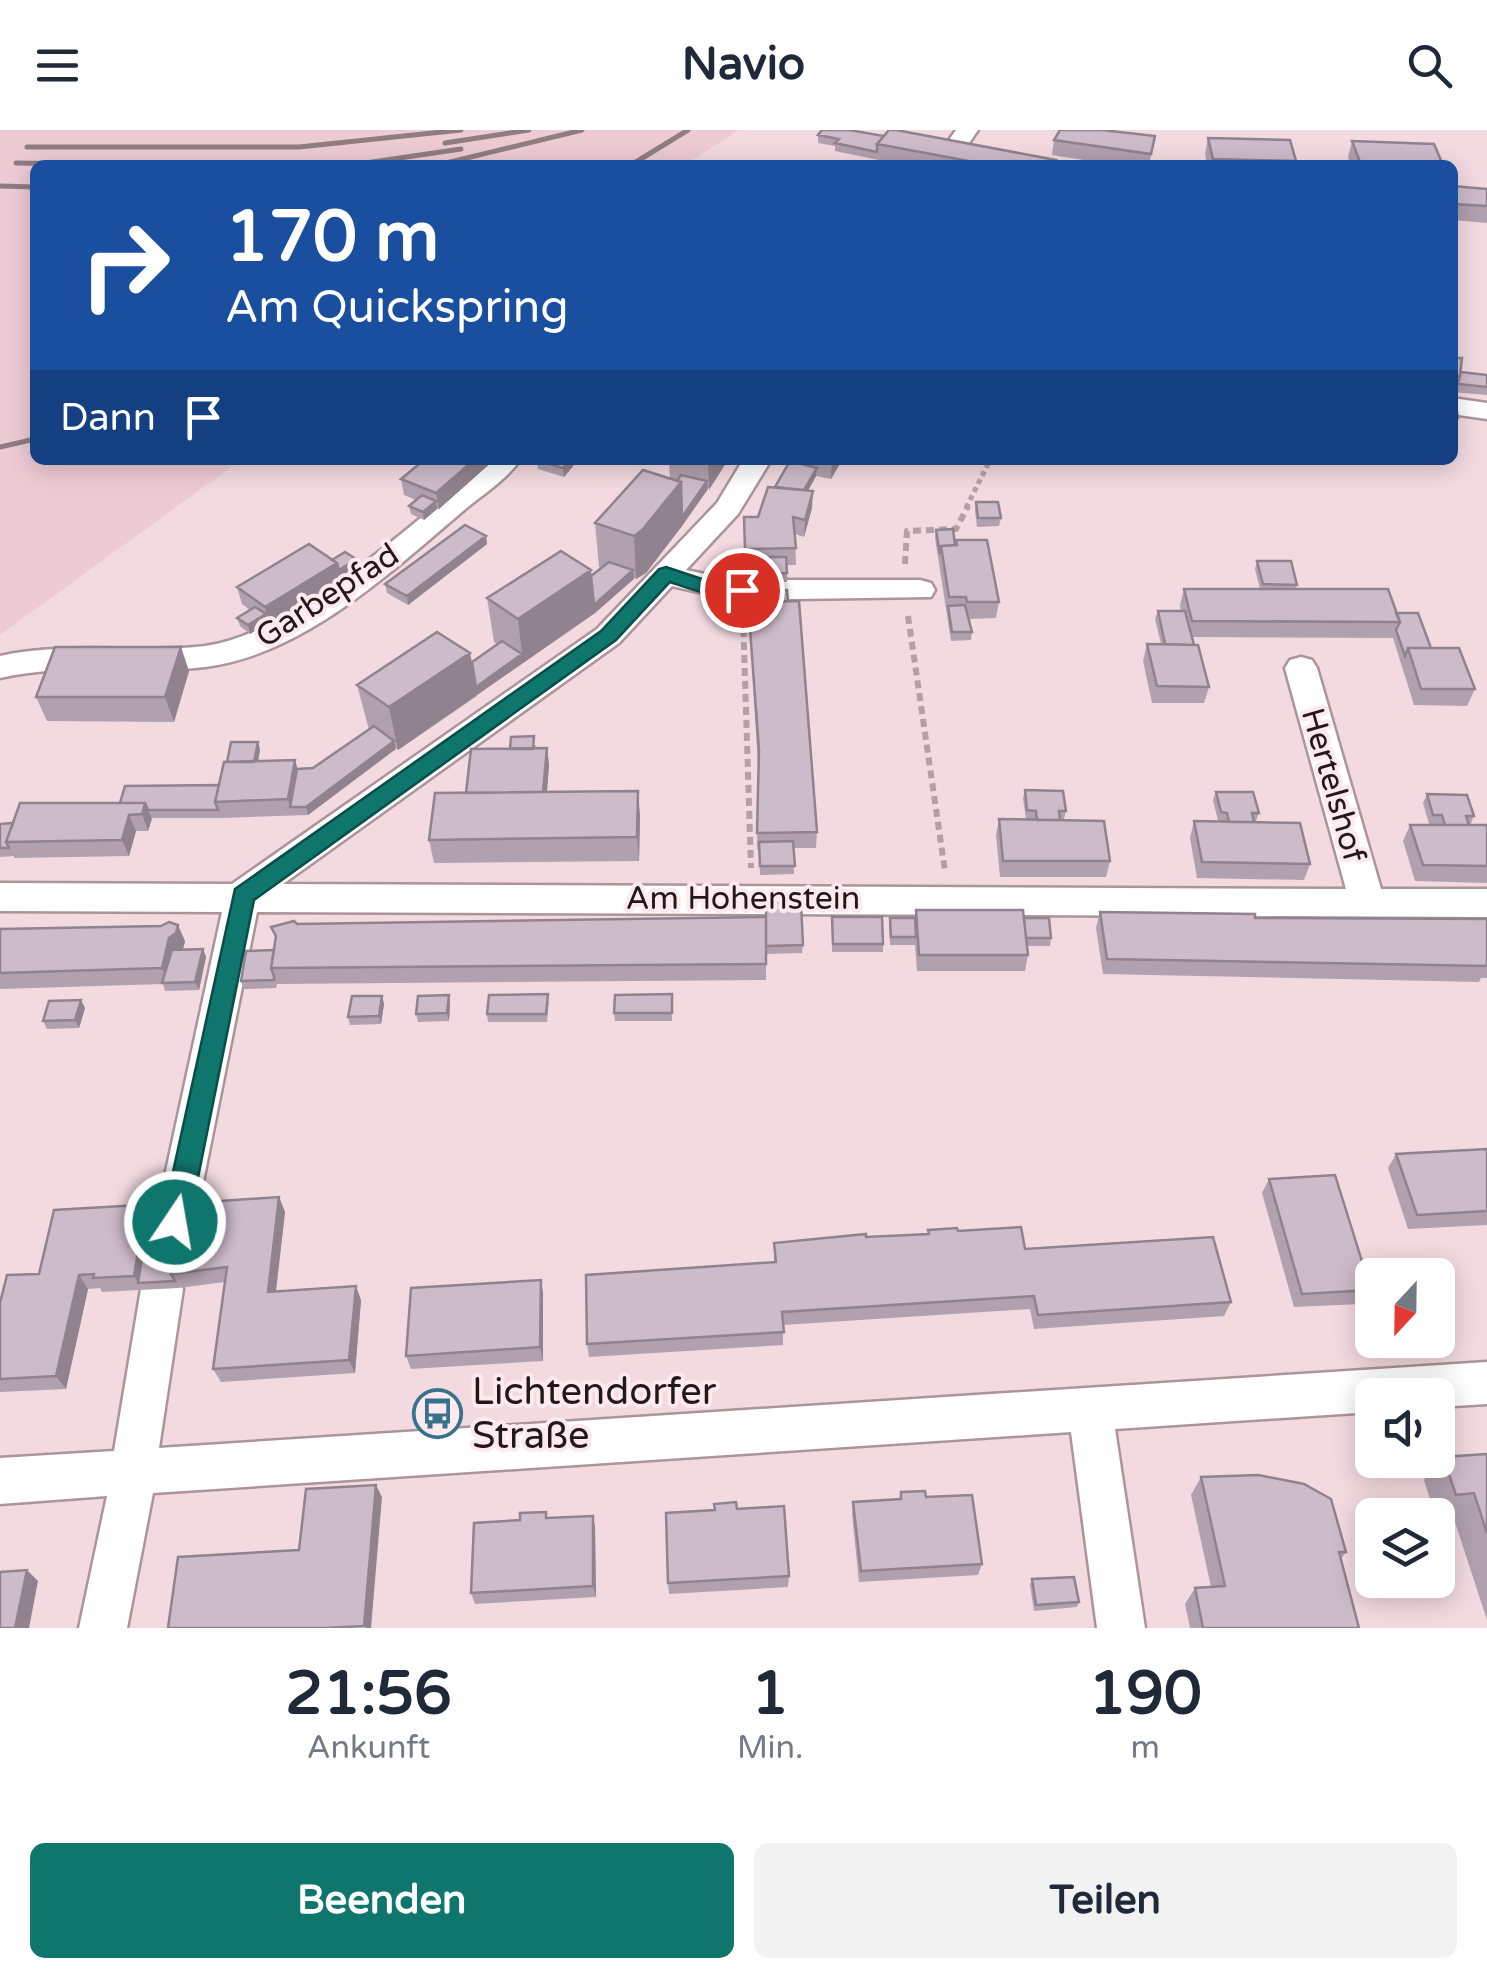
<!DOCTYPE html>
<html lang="de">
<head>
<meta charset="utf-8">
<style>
  body { margin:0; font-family:"Varela Round",sans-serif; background:#f2f2f3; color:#1f2937; height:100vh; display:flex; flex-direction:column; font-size:38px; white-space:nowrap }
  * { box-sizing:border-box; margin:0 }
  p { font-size:32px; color:#747a83 }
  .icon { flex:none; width:55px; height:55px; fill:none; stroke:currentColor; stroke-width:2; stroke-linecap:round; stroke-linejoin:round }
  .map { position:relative; height:1498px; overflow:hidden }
  .panel { display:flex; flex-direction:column; background:#fff; flex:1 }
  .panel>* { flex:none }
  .hud { position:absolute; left:30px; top:30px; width:1428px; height:305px; border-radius:15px; box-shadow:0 5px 25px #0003; background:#1a4fa0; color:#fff; overflow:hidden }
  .needle { width:65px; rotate:202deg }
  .tools { position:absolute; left:1355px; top:1128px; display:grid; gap:20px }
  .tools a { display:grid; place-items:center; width:100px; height:100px; border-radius:15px; background:#fff; box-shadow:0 5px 25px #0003; font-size:50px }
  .pin { position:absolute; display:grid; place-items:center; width:85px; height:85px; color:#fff; margin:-42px; border:5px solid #fff; border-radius:50%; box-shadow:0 2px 10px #0007 }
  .me { position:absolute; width:110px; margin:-55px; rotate:12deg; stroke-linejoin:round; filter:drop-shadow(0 0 8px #0008) }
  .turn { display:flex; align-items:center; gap:35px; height:210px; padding:0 30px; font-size:45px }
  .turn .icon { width:130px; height:130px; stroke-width:2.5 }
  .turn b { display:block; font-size:70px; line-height:85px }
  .then { display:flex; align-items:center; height:95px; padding:0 30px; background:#0003; gap:20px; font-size:38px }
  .eta { display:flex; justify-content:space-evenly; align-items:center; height:170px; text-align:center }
  .eta b { font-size:60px; font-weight:800; line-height:70px }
  .cta { display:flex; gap:20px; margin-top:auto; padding:20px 30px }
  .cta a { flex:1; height:115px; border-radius:15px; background:#0f766e; color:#fff; font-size:40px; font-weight:800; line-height:115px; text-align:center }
  .cta a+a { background:#f2f2f3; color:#1f2937 }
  header { display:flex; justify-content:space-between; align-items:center; height:130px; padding:0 30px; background:#fff; font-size:45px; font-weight:800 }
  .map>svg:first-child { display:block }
  .built { fill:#edcbd4 }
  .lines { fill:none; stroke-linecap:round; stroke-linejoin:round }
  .street-casing { stroke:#ac949b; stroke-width:5 }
  .path-far1 { stroke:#b49fa5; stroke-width:5; stroke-dasharray:5 4; stroke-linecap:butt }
  .path { stroke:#b49fa5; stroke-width:6; stroke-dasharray:8 5; stroke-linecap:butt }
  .street { fill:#fff; fill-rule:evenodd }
  .rail { stroke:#8f7d82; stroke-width:5 }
  .wall { fill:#b1a1ae }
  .shaded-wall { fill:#90838d }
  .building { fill:#cebbca; stroke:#90838d; stroke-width:2.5 }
  .route { fill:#0f766e; stroke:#0a4d48; stroke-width:2.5 }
  .labels { text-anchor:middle; stroke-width:8; stroke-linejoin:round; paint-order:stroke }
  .street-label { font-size:32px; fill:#21181a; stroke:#fde9ee }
  .near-poi-label { font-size:38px; fill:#21181a; stroke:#fde9ee; text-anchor:start }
</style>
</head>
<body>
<header><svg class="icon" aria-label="menu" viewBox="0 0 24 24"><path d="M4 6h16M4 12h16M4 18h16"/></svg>Navio<svg class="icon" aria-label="search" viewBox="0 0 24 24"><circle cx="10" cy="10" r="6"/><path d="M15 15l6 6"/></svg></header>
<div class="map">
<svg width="1487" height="1498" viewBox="0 0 1487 1498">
  <rect width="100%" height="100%" fill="#f3dae1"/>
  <path class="built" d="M0,0H739L685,35H35V330H241L0,505Z"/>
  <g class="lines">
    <defs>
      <path id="street" d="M956,0H978L956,32H940L937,27Z
        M1452,268L1487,273V289L1452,284Z
        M489,330H520C506,350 482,365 463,381C391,442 303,525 205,537C136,545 69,532 0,548V526C68,511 136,524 205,516C293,505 421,387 489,330Z
        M743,330H771L738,384L686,440L733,450H920L931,453L935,460L931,467L733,470L672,456L619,513L283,754L1346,759L1285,538L1290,530L1301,527L1312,530L1317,538L1381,759H1487V787L257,782L195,1092L189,1105L175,1110L161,1105L155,1092L222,782L0,781V753L232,754L597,499L717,373Z
        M162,1140L177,1145L183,1159L159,1318L1487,1232V1274L1438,1277V1265H1372V1282L1115,1299L1145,1498H1097L1071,1302L153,1363L127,1498H79L107,1366L0,1374V1328L114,1321L141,1159L147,1145Z"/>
    </defs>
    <use href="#street" class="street-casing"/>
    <path class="path-far1" d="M966,378L990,330"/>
    <path class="path" d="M905,434L907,401L956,399L968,376
      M743,486L751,738
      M908,486L945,741"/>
    <use href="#street" class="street"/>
    <path class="rail" d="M445,13L529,0
      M27,17H299L461,0
      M16,33L145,35
      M446,33L582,0
      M155,35L201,34
      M352,35L461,19
      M631,35L688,0
      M0,56L35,57
      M0,317L35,309"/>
  </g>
  <path class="wall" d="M1060,0H1107L1155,6L1149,35H1115L1052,25L1054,10Z
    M818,5L1055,35H903L835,21V16L818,13Z
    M1208,8L1296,31L1295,35H1207L1205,23Z
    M1352,11L1443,35H1351L1348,27Z
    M1452,56L1487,59V93L1452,90Z
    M1452,223L1461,242L1487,245V265L1452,262Z
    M424,330H494L439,379H437L424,390L411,384L409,376L416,370L404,365L401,349Z
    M537,330H578L564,347L538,339Z
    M669,330H728L682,396L646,443L636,449L634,448L595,483L477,565V566L398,620L396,618L308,685L221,688H151L148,701H136L129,726L14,728V726L0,727V694L13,693L219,655L227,632L258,612L260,620L258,631L297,639L313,638L369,600L357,555L470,523L472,532L497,514L494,512L487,468L591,446L602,438L599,437L595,393L670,349Z
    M790,330H842L831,349L816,346L808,361L812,378L804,407L795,404L796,435H787V452H758L757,436H745L744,387H758Z
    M976,372L1001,388L999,396L977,397L975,381Z
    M936,400L955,415L956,410L999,472L996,488L969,489L972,502L971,510L951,511L935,408Z
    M486,406L487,414L408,475L387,463L385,454Z
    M332,430L357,438L269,494L268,493L250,504L240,496L237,488L250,480L242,474L237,457Z
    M1257,431L1297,455L1295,459L1396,483L1475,559L1467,576L1414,575L1393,508L1192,507L1209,557L1204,573H1152L1143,531L1147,514H1161L1155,489L1158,481H1181L1180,475L1184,459H1260L1255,439Z
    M748,472L817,702L816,718H793L794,744L760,745L759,719H757L758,635Z
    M189,541L174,592L47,591L36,567Z
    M536,615L535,619L547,618L549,635L547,662L640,685L639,731L434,733L429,710L466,663L510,619Z
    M1025,660L1066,681L1064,689L1110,731L1106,747H1000L996,705L999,689L1034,690L1026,689L1023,668Z
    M1216,662L1259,683L1256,691H1253L1310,734L1304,750L1197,748L1190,708L1194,691L1224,692L1218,691L1213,670Z
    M1427,664L1474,686L1470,695H1487V753L1415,751L1403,711L1410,695H1439L1429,694L1423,673Z
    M916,780L1024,788L1051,808L1050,816H1027L1028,825L1025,841H917L915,815H890L889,796L890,788H915Z
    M1100,782L1255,788L1487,789V848H1481L1479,852L1103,844L1096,798Z
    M297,794L803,815L802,823L766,824V850L277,854L276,858L244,859L241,851L274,820L276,810L271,797Z
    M832,795L883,814V822H832Z
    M0,799L185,811L183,819H203L206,827L199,860L165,861L163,854L0,859Z
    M672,864V891H615L614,883Z
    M449,865L450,873L449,891L418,892L416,884Z
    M382,866L384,874L381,894L350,895L348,887Z
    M549,872L547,892H488L487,884Z
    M85,878L79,898L47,899L43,891Z
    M1487,1019V1095L1408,1099L1388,1038L1396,1024Z
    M1269,1049L1371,1160L1362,1174L1294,1177L1262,1063Z
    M279,1067L285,1082L276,1162L361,1170L355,1243L221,1252L213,1239L225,1152L178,1158L102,1162L100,1158L88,1159L66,1259L0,1262V1173L39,1144L139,1075L141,1079H145L149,1086L182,1085Z
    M928,1100L958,1101L1231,1172L1224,1186L1034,1199L1030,1179L783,1195V1215L589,1227L587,1214L774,1132V1113L928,1104Z
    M541,1150L543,1164V1231L411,1239L406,1226Z
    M1487,1324V1490L1453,1386L1438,1387V1385H1435L1424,1350L1443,1327Z
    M1201,1347L1346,1422L1341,1429L1359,1498H1190L1185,1474L1195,1458L1211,1457L1191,1365Z
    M901,1362L926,1367L982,1434L978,1445L859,1452L852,1384L853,1372L899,1369Z
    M737,1379L789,1446L788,1457L669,1464L668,1453Z
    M547,1388L595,1397L596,1467L475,1474L471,1463Z
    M1032,1449L1079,1472L1077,1477L1034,1481L1030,1455Z"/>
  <path class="shaded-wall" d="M474,330H494L439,379L436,363Z
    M570,330H578L564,347L563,338Z
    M708,330H728L709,360Z
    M832,330H842L831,349Z
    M817,338L816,346L799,377V368Z
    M707,351L708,359L682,396V387Z
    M681,352L682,396L646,443L636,449L634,406Z
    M813,361L812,378L804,407L805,390Z
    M436,371L437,379L424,390L423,382Z
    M486,406L487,414L408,475L407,466Z
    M356,429L357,438L269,494L265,477L337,433Z
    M591,440L594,475L633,440L634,449L595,483L523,533L518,489Z
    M266,484L268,493L250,504L248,495Z
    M181,517L189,541L174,592L165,567Z
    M470,523L476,557L522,524L523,533L398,620L389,577Z
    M394,611L396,619L308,685L306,677Z
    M258,612L260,620L255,648L253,640Z
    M547,618L549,635L545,686L543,669Z
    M295,630L300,647L290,677L288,669Z
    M638,661L640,685L639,731L637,707Z
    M145,673L152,689L148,701L142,684Z
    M129,685L136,701L129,726L122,710Z
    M178,795L185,811L183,819L176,824L169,854L162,838L169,808Z
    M203,819L206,827L199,860L195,852Z
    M449,865L450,873L449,891L447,883Z
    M382,866L384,874L381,894L379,886Z
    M81,870L85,878L79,898L75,890Z
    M279,1067L285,1082L274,1176L268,1162Z
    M139,1075L144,1085L145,1079L153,1093L138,1153L134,1146Z
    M79,1145L88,1159L66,1259L56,1246Z
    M541,1150L543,1164V1231L540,1217Z
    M356,1156L361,1170L355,1243L349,1230Z
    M376,1355L382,1367L371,1498H366L364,1496Z
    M593,1386L595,1397L596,1467L593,1456Z
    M27,1440L38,1451L29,1498H15Z"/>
  <path class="building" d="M822,0H849L884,6L877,14V22L835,13L839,9L818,5Z
    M889,0H896L1056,30L1054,35H990L877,14Z
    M1060,0H1102L1155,6L1151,24L1054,10Z
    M1208,8L1290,10L1296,31L1213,29Z
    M1352,11L1434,14L1443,35L1360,32Z
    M1452,56L1487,59V76L1452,74Z
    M1452,223H1455L1456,228H1462L1460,246L1452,245Z
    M1461,242L1487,245V257L1458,254Z
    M1452,276H1456L1458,288H1452Z
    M424,330H474L436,363L401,349Z
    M537,330H570L563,338Z
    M790,331L817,338L804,360L775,357Z
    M643,340L681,352L643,399L634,406L595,393Z
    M681,345L707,351L682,387L681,352L677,351Z
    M768,357L813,361L805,390L793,387L796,418L745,419L744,387H758Z
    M422,365L436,371L423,382L409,376Z
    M976,372H998L1001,388H978Z
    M465,395L486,406L407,466L385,454Z
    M953,399L955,415L941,416L940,424L936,400Z
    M956,410H987L999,472H967L966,467H949L941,416L957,415Z
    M309,414L337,433L265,477L237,457Z
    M561,421L591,440L518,489L487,468Z
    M345,422L356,429L339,440L337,433L332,430Z
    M757,427H786L787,443L758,444Z
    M1257,431H1291L1297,455L1263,454Z
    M609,432L633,440L594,475L591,446Z
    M1184,459H1388L1400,492L1192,491Z
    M787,460L788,471L759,472L758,461Z
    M799,471L817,702L757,703L759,620L748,472Z
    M965,475L972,502H952L948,476Z
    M255,477L266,484L248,495L237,488Z
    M1158,481H1185L1194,515L1165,514Z
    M1396,483H1418L1431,518H1408L1405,526L1396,500L1400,492Z
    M437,502L470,523L389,577L357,555Z
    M502,511L522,524L476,557L472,532Z
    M1147,514L1198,515L1209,557L1157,556Z
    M55,517H181L165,567H36Z
    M1408,518H1459L1475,559H1421Z
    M374,596L394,611L306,677H290L297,639L313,638Z
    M534,606L533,619H510L511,607Z
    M231,612H258L254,632H227Z
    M547,618L543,662L466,663L471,619Z
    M295,630L288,669L215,672L224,632Z
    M219,655L215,672L218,680H148L145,673H120L125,656Z
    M1025,660L1063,661L1066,681H1059L1060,690H1037L1036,681L1027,680Z
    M638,661L637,707L429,710L435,663Z
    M1216,662H1253L1259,683H1252L1254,692H1229L1227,683L1221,682Z
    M1427,664L1467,665L1474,686H1466L1469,695H1445L1442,685H1433Z
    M20,673H145L142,684L129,685L122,710L6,712Z
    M999,689L1104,691L1110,731H1003Z
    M1194,691L1300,693L1310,734L1202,732Z
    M13,693L6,712L9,718H0V694Z
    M1410,695H1487V736L1423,735Z
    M793,711L795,736H760L759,712Z
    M766,773H801L803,815L766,816Z
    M916,780H1023L1028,825H919Z
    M1100,782L1255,784V788L1487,789V836L1107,829Z
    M766,787V834L271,838L276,806L271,797L294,791L297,794Z
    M832,787H882L883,814H833Z
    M890,788H915L916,807H891Z
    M1024,788H1049L1051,808H1026Z
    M169,792L178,795L176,803L169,808L162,838L0,843V799L161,796Z
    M203,819L195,852L162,853L172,820Z
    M274,820L271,838L274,846V850L241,851L246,821Z
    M548,864L546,884H487L489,865Z
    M672,864V883H614L615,865Z
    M449,865L447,883L416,884L418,866Z
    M352,866H382L379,886L348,887Z
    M81,870L75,890L43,891L49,871Z
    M1487,1019V1081L1417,1085L1396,1024Z
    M1335,1045L1371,1160L1302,1164L1269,1049Z
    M279,1067L268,1162L356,1156L349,1230L213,1239L227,1137L171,1144L184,1077L192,1073Z
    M139,1075L138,1079H145L134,1146L93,1148L94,1144L79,1145L56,1246L0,1249V1173L7,1145L39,1144L54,1080Z
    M182,1085L171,1144L175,1151L138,1153L149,1086Z
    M1021,1097L1025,1119L1213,1107L1231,1172L1038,1185L1034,1166L782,1182L784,1202L587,1214L586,1145L776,1132L774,1113L866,1104V1107L929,1104L928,1100L957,1098L958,1101Z
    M541,1150L540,1217L406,1226L411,1158Z
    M1487,1324V1403L1474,1363L1456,1365L1443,1327Z
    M1258,1345L1304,1354L1331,1369L1346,1422H1339L1359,1498H1203L1195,1458L1225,1456L1201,1347Z
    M376,1355L364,1496L326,1498H168L178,1427L299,1420L306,1359Z
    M925,1361L926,1367L972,1365L982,1434L861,1441L853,1372L901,1369V1362Z
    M736,1372L737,1379L784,1376L789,1446L668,1453L666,1383L715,1380L714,1374Z
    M546,1382V1388L593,1386V1456L471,1463L474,1393L520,1390V1383Z
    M27,1440L15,1498H0V1442Z
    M1074,1447L1079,1472L1036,1475L1032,1449Z"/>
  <path class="route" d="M666,437L705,450L742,453L752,460C733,476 691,459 670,452L616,510L254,770L189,1092L185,1100L175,1104L166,1100L162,1092L235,759L601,501L659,439Z"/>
  <defs>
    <symbol id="bus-ring" viewBox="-11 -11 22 22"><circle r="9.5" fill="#fde9ee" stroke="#36738a" stroke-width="1.5"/><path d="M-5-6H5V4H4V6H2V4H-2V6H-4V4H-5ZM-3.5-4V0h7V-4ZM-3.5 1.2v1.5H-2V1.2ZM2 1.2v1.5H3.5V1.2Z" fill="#36738a"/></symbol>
  </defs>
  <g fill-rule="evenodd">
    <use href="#bus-ring" x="410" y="1256" width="55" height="55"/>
  </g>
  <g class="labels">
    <g class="street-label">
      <text transform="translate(327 465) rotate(-33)" y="11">Garbepfad</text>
      <text transform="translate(1334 655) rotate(74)" y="11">Hertelshof</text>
      <text x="743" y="779">Am Hohenstein</text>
    </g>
    <g class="near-poi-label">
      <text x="472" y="1274">Lichtendorfer<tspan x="472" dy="44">Straße</tspan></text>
    </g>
  </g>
</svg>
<div class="tools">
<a><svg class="needle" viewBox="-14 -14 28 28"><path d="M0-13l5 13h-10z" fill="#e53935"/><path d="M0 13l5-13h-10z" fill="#747a83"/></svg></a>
<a><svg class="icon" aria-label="sound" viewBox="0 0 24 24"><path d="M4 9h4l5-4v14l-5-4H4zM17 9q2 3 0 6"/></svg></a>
<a><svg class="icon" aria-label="layers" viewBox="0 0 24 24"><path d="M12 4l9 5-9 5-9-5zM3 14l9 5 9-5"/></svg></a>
</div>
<div class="pin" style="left:742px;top:460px;background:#d93025"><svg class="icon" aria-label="arrive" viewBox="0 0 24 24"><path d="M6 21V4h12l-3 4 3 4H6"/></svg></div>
<svg class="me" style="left:175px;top:1092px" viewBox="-20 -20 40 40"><circle r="17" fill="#0f766e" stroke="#fff" stroke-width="3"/><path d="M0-11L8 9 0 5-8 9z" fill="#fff"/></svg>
<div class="hud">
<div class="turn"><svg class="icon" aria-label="right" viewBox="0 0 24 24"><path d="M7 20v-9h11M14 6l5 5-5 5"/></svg><div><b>170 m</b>Am Quickspring</div></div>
<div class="then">Dann<svg class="icon" aria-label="arrive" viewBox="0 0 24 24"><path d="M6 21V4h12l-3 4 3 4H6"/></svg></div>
</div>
</div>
<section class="panel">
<div class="eta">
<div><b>21:56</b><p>Ankunft</p></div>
<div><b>1</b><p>Min.</p></div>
<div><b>190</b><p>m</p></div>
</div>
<div class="cta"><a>Beenden</a><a>Teilen</a></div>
</section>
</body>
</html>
